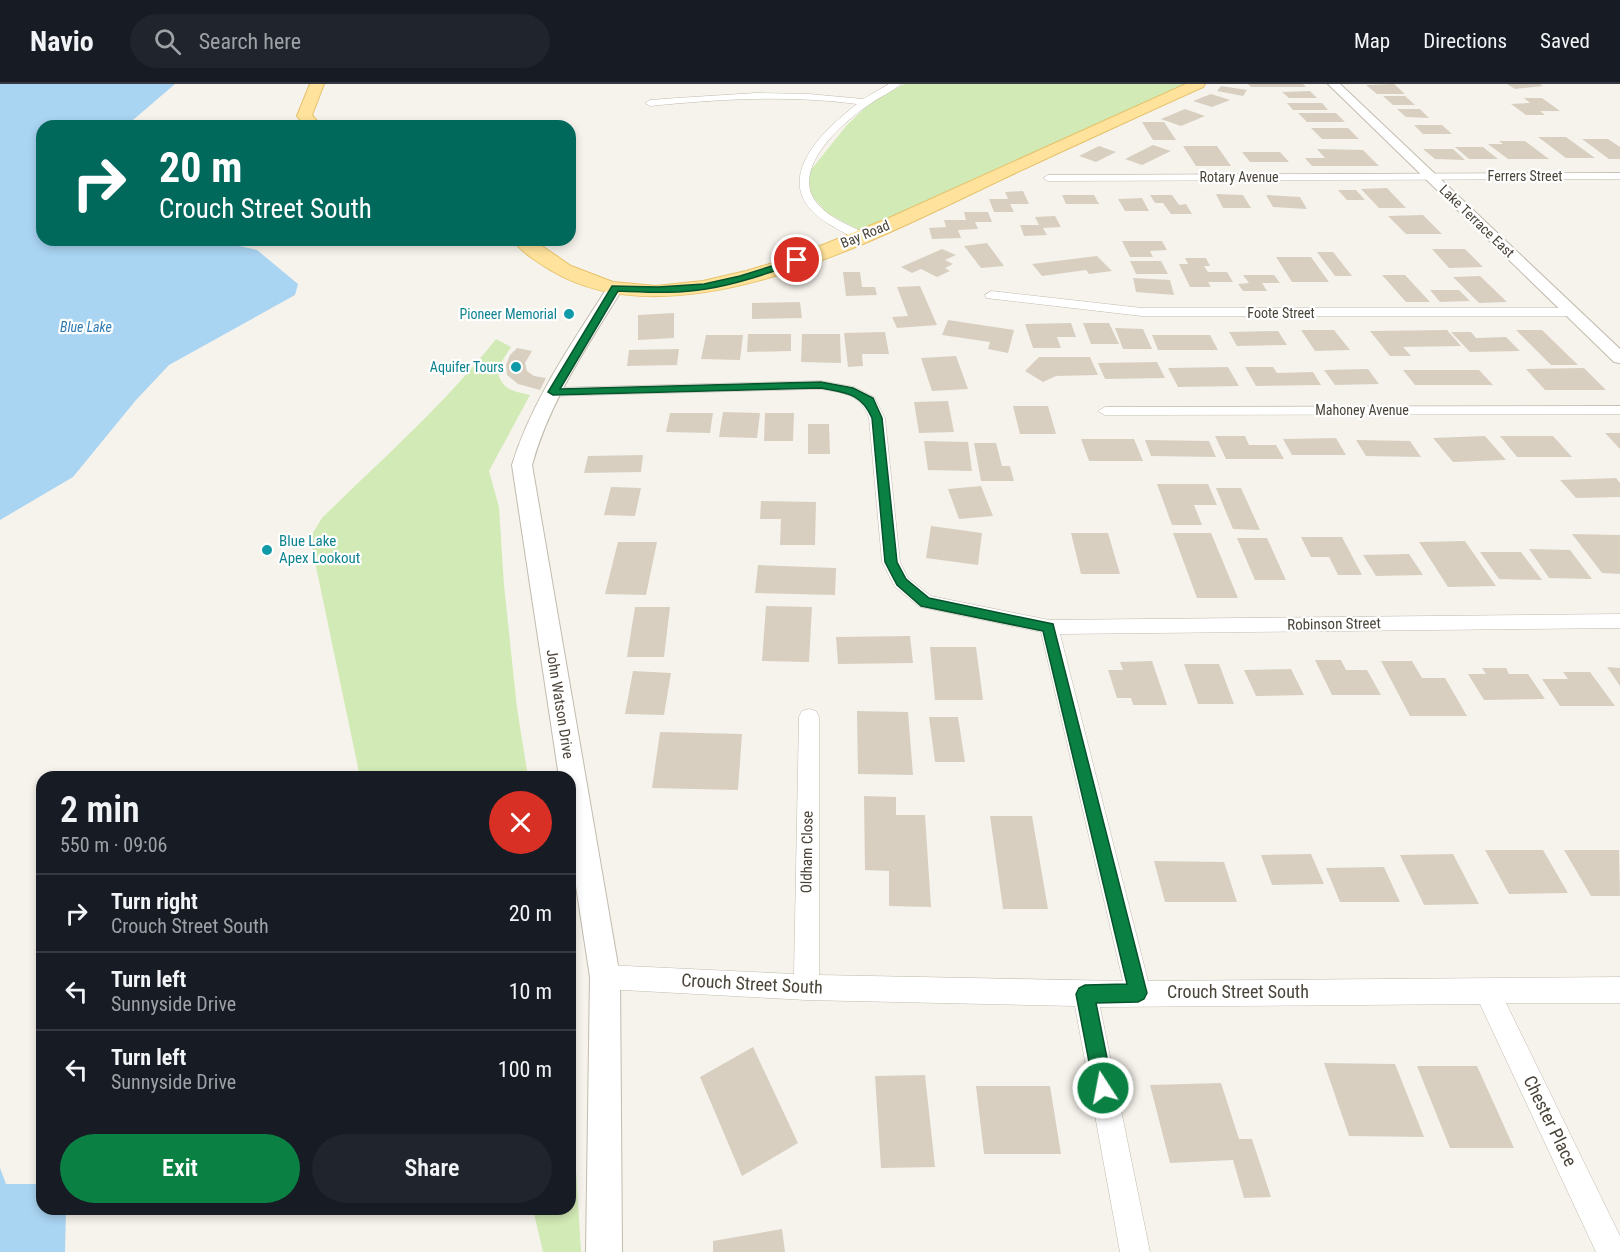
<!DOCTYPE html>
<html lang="en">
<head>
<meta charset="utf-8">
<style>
  body { margin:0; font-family:"Roboto Condensed",sans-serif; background:#20242c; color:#f1f3f6; height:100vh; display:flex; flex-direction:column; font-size:22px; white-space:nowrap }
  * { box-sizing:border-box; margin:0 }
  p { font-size:20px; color:#9ea1a6 }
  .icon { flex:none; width:33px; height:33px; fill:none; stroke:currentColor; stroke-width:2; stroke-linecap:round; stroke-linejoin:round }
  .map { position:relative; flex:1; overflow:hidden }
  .drawer { position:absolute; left:36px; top:687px; width:540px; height:444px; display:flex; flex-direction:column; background:#171b24; border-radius:18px; box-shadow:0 3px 9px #0003 }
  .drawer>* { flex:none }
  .hud { position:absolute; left:36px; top:36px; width:540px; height:126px; border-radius:18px; box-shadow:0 3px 9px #0003; background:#00695c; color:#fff; overflow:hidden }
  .pin { position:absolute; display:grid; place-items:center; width:51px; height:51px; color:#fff; margin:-26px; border:3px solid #fff; border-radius:50%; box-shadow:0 2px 6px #0007 }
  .me { position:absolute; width:66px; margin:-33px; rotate:349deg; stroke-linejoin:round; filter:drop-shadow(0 0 4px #0008) }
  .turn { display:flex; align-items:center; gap:21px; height:126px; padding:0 24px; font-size:27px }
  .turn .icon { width:78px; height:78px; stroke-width:2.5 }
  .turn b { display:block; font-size:42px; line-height:51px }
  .round { display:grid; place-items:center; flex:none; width:63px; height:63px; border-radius:32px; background:#20242c }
  .summary { display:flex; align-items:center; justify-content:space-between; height:102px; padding:0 24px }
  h1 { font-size:36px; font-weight:600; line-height:45px }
  .action { display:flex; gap:12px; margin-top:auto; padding:12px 24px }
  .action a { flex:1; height:69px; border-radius:36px; background:#0b8043; color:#fff; font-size:24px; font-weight:600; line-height:69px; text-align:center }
  .action a+a { background:#20242c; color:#f1f3f6 }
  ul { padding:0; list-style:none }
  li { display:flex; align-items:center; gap:18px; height:78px; padding:0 24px; border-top:2px solid #363941 }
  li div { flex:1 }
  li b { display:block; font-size:22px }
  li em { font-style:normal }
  header { display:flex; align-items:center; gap:36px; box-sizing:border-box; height:84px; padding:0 30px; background:#171b24; border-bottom:2px solid #363941 }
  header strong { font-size:28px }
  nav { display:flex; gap:33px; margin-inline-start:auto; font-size:21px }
  .search { width:420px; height:54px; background:#20242c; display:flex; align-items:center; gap:15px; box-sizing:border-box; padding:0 21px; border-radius:33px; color:#9ea1a6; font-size:22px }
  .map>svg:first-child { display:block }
  .green { fill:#d2eab5 }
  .water { fill:#a9d4f2 }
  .building { fill:#d8cfc1 }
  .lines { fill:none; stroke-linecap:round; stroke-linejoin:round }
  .minor-casing { stroke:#c2bbae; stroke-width:1 }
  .tertiary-casing { stroke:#c2bbae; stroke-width:2 }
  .primary-casing { stroke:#e6c16a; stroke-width:2 }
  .minor { fill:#fff; fill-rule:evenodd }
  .tertiary { fill:#fff; fill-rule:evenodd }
  .primary { fill:#ffe39c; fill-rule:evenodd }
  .route { fill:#0b8043; stroke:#07532c; stroke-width:1.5 }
  .culture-dot { fill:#0f9aa8; stroke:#fff; stroke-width:2 }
  .labels { text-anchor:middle; stroke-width:4.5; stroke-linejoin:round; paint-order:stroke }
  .far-street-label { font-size:14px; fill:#4b4439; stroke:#fff }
  .far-culture-label { font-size:14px; fill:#0d838f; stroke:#fff; text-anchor:end }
  .far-water-label { font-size:14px; font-style:italic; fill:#2e7ab2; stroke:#fff }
  .culture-label { font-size:15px; fill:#0d838f; stroke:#fff; text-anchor:start }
  .street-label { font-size:15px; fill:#4b4439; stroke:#fff }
  .near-street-label { font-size:18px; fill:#4b4439; stroke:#fff }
</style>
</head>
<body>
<header>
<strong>Navio</strong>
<div class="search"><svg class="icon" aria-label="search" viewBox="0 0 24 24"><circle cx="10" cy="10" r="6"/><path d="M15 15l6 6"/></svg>Search here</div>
<nav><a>Map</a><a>Directions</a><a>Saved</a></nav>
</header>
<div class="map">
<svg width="1620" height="1168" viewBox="0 0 1620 1168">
  <rect width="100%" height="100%" fill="#f6f3ec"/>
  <path class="green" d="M904,0H1187L861,147L827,129L812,112L809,100L810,87L847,41L870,19Z
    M496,255L511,263L497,285C501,305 511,307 530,311L489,387L499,423L504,501L517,624L528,693H360L310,454L322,434C381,376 445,320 496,255Z
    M570,985L581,1168H543L533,1125H570Z"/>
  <path class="water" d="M0,0H175L126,42H42V156H232L235,161L257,166L298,200L295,211L169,281L136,316L73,393L0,436Z
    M0,1084L6,1100H42V1125H66L65,1168H0Z"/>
  <path class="building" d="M1248,0H1303L1306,3H1251Z
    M1394,0L1405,10H1377L1366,1Z
    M1507,0H1540L1543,2L1515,5Z
    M1221,2L1247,6L1243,12L1217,7Z
    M1310,7L1317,14H1289L1282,8Z
    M1211,10L1230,16L1212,23L1193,17Z
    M1383,12H1405L1415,21H1393Z
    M1524,14H1542L1560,27H1540L1545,31H1526L1511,20L1530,19Z
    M1287,19H1322L1328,26H1293Z
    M1185,25L1205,32L1181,42L1161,35Z
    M1397,25H1420L1429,34L1406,33Z
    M1298,29H1336L1345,38H1307Z
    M1142,38H1164L1176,56H1153Z
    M1414,41H1442L1452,50H1423Z
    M1311,44H1348L1359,55H1322Z
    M1538,53H1566L1595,74H1566Z
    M1582,55H1608L1620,63V75H1609Z
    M1499,57H1525L1549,75H1508L1488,60H1503Z
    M1153,61L1171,67L1142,81L1125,75Z
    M1099,62L1116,68L1096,78L1079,72Z
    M1183,62H1217L1231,82H1196Z
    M1455,63H1483L1498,75H1469Z
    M1317,65L1363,66L1379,82H1312L1305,74H1325Z
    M1423,65H1453L1465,76L1435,75Z
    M1242,68H1280L1289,78H1250Z
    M1387,104L1406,124H1379L1361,105Z
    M1338,106H1356L1365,116H1347Z
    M1023,107L1029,120H1010L1014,128H994L989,115H1008L1005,108Z
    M1216,110L1243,111L1251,124H1223Z
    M1062,111H1094L1099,120H1066Z
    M1150,111H1172L1179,121L1186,120L1192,130H1171L1163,119H1155Z
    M1266,111L1300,113L1307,125L1273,123Z
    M1142,114L1149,127H1125L1118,115Z
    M964,128H988L992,138H975L978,145L958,146L961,154L932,155L929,144L946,143L944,136H966Z
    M1423,131L1442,150H1406L1388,132Z
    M1055,132L1061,143L1043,144L1047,151L1024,152L1020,141H1039L1035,133Z
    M1122,157H1162L1167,166L1150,167L1153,173H1130Z
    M987,159L1004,182L981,184L964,162Z
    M942,165L956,171L945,176L953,180L945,184L950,187L937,193L921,185L912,189L901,183Z
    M1432,165H1465L1483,183L1449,184Z
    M1317,168H1333L1352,192H1335Z
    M1097,172L1112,187L1089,190L1086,186L1042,192L1032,180Z
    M1276,173H1311L1329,198H1292Z
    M1185,174H1206L1210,182H1204L1208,188H1227L1233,198H1208L1211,203H1190L1179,180H1188Z
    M1130,177H1161L1168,190H1136Z
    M843,188H860L862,203H875L877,211L846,212Z
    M1243,191H1274L1280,199H1262L1267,207H1243L1238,200L1249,199Z
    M1382,191H1405L1430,218H1406Z
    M1480,192L1507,218L1479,219L1453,193Z
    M1133,194L1170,196L1174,211L1136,208Z
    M920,202L937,241L897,244L892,233L908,232L897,203Z
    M1430,206H1459L1470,217L1440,218Z
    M800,218L802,234L752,235V219Z
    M674,229V254L638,256V231Z
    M948,236L1014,246L1008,269L988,265L990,258L942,251Z
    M1071,239L1076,253H1057L1061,264H1033L1025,240Z
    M1083,239H1109L1119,260H1091Z
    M1115,244L1143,245L1152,265H1123Z
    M1301,246H1334L1350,266L1315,267Z
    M1447,246L1461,262L1403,263L1411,272H1390L1370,247Z
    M1516,246H1542L1578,281H1551Z
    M1278,247L1287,261L1237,262L1229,248Z
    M885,248L889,270H862L863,282L848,283L844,249Z
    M1451,248H1471L1476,254L1506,253L1520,267L1470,268Z
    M748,250H791V267L747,268Z
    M802,250H840L841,279L801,278Z
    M706,251H743L740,276L701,275Z
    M1152,251H1210L1218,266H1158Z
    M517,264L532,267L525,279L527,287L534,292L546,294L540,306L518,300L507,291L506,281L510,271Z
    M679,265L677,281L627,282L629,266Z
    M956,272L968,305L932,307L921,274Z
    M1039,273H1090L1098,291L1056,292L1043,298L1025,287Z
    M1157,278L1165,294L1105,295L1098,279Z
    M1228,283L1239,302L1178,303L1168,284Z
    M1245,283H1273L1277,289L1313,288L1321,301L1256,302Z
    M1584,284L1606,306H1545L1526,285Z
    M1368,285L1379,300L1335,301L1324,286Z
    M1403,286H1479L1493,301H1415Z
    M948,317L954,348L919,349L914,318Z
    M1013,322H1048L1056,350H1020Z
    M723,328L760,329L757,354L719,353Z
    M670,329H713L710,349L666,348Z
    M765,329H794L793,357H764Z
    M808,340H829L830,370H808Z
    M1605,349H1620V365Z
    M1215,352H1245L1249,361H1276L1284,375H1226Z
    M1485,352L1506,376L1453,378L1433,354Z
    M1500,352H1553L1572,373H1517Z
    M1336,354L1346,371H1292L1283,355Z
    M1081,355H1134L1143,377H1089Z
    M1145,356L1209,357L1216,373L1151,372Z
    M1356,356L1410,357L1421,373L1366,372Z
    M924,357L968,358L972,387L928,386Z
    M974,359H996L1002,382H1010L1014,397H981Z
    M643,371L641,388L584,389L588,372Z
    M1616,394L1620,399V413L1576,414L1560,396Z
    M1157,400H1208L1217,421H1194L1202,441H1172Z
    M981,402L993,432L959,435L948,405Z
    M611,403L641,404L635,432L604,431Z
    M1216,404H1241L1260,446L1233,445Z
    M761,417L816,418L815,461H780L781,435H760Z
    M931,442L982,449L978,481L926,474Z
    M1071,449H1108L1120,490H1081Z
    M1173,449H1211L1238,514H1197Z
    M1572,450L1620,451V490L1602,489Z
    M1301,453H1342L1362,491H1338L1329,473H1311Z
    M1237,454H1267L1286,496H1255Z
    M1465,457L1496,502L1448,503L1419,458Z
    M618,458H657L646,511L605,510Z
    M1529,465L1570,466L1592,495L1549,494Z
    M1480,468H1521L1542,496L1499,495Z
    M1409,470L1423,491L1376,492L1363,471Z
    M758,481L836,484L835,511L755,509Z
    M766,522L812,523L809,578L762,577Z
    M635,523H670L664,573H627Z
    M910,552L913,579L838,580L836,553Z
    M930,563H976L983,616H935Z
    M1315,576H1341L1346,586H1367L1381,611H1332Z
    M1152,577L1167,621H1133L1131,614H1117L1108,586H1123L1120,578Z
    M1381,577H1412L1422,594H1445L1467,632H1410Z
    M1184,580H1219L1234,620H1198Z
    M1607,583L1620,584V602Z
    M1482,584H1506L1509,590H1528L1545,615L1484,616L1468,590H1486Z
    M1291,585L1304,611L1256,612L1244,586Z
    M633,587L671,589L664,631L625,630Z
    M1563,588H1590L1615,622H1560L1542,595H1568Z
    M857,627L908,628L913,691L858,690Z
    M929,633H958L965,678H935Z
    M660,648L742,650L738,706L652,704Z
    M864,712L896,713V731H925L931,823L889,822V787L865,786Z
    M990,732H1032L1048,825H1003Z
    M1485,766H1543L1568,809L1509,810Z
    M1564,766H1619L1620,812H1591Z
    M1311,770L1324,800L1272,801L1261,771Z
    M1453,770L1479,820L1424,821L1400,771Z
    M1154,777L1224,778L1237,818H1165Z
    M1384,783L1400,818H1340L1326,784Z
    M753,963L798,1059L742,1092L700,993Z
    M1324,979L1395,980L1424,1053L1349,1052Z
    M1417,982H1477L1514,1064H1450Z
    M925,991L935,1083L881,1084L875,992Z
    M1221,999L1239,1055H1252L1271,1113L1244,1114L1233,1076L1170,1079L1150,1001Z
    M976,1002H1050L1061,1070H984Z
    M782,1145L785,1168H713V1157Z"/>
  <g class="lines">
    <defs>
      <path id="minor" d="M889,0H901C892,8 879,13 870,20C844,37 790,84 816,118C828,134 850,141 866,150L868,153L862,157C851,153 839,146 829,140C766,102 818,50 857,20C788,11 719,15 650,22L645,19L650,16L677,14L756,9L809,10L863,15Z
        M1620,89V95L1048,97L1043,94L1048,91Z
        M991,207L1142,224H1571L1578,228L1571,232H1142L986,214L985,211Z
        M821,297L854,303L874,313L885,334L900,478L908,494L931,512L1049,536L1620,530V544L1060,550L1148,897L1620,893V919H1506L1620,1152V1168H1596L1480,920L1100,923L1150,1168H1120L1075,922L806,916L605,905L596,902L592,893L596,884L605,881L794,890L799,633L802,627L809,625L816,627L819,633V891L1123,897L1041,548L920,523L895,503L882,478L869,334C859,309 846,310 821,305L553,312L546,308L553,304Z
        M1620,322V330L1105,331L1098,327L1105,323Z"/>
      <path id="tertiary" d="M1328,0H1340L1620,265V279L1614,278Z
        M615,199L623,204C588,261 550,316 532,381L620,893L622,1168H586L590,893L570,763V693H559L512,381C532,316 571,261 607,204Z"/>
      <path id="primary" d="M310,0H324L312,31L321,42H305L297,32Z
        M1186,0H1205L1203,3C1138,32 1074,62 1009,92C888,149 681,263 552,187C539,179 522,169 513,156H533L571,182L613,198L656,202L703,197L746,187L793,173L889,134Z"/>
    </defs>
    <use href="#minor" class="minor-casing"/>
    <use href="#tertiary" class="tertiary-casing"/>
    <use href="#primary" class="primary-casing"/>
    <use href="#minor" class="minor"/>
    <use href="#tertiary" class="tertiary"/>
    <use href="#primary" class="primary"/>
  </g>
  <path class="route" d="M797,174L800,175V178C769,189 738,200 706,205C677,210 647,208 618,207L560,305L821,298L853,304L873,314L882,334L897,478L906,495L929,514L1053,540L1147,909L1144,915L1138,918L1096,919L1113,1004L1110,1010L1103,1013L1097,1010L1094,1004L1076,910L1079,904L1085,901L1127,900L1043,547L921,522L897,501L885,478L872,334C861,309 846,309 821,304L553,311L548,308L612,202L658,203L704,200L740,192Z"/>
  <g class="culture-dot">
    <circle cx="569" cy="230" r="6"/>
    <circle cx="516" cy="283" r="6"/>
    <circle cx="267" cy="466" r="6"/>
  </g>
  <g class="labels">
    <g class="far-street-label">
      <text x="1525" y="97">Ferrers Street</text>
      <text x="1239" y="98">Rotary Avenue</text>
      <text transform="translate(1477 137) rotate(44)" y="5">Lake Terrace East</text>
      <text transform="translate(865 150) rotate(-22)" y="5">Bay Road</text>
      <text x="1281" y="234">Foote Street</text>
      <text x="1362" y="331">Mahoney Avenue</text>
    </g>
    <g class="far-culture-label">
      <text x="557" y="235">Pioneer Memorial</text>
      <text x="504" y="288">Aquifer Tours</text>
    </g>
    <g class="far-water-label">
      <text x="86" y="248">Blue Lake</text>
    </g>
    <g class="culture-label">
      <text x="279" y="462">Blue Lake<tspan x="279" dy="17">Apex Lookout</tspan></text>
    </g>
    <g class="street-label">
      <text transform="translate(1334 540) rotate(-1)" y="5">Robinson Street</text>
      <text transform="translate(560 620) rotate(81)" y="5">John Watson Drive</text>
      <text transform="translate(807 768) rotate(-89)" y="5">Oldham Close</text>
    </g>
    <g class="near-street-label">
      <text transform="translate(752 900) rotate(3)" y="6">Crouch Street South</text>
      <text x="1238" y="914">Crouch Street South</text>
      <text transform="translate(1550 1037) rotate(64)" y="6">Chester Place</text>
    </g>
  </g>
</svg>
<div class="pin" style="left:797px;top:176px;background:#d93025"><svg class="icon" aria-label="arrive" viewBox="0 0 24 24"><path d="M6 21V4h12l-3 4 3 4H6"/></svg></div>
<svg class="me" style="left:1103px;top:1004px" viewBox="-20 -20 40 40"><circle r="17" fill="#0b8043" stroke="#fff" stroke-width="3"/><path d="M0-11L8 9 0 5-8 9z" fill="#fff"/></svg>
<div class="hud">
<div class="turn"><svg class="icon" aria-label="right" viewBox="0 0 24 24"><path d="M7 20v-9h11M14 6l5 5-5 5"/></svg><div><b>20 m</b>Crouch Street South</div></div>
</div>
<section class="drawer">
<div class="summary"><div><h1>2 min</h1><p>550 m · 09:06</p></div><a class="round" style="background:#d93025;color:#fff"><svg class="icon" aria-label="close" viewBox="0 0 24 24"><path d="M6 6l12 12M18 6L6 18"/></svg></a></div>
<ul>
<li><svg class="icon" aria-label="right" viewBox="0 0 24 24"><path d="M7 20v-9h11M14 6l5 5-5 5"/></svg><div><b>Turn right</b><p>Crouch Street South</p></div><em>20 m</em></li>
<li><svg class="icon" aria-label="left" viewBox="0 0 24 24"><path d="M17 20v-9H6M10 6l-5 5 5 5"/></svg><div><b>Turn left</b><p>Sunnyside Drive</p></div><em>10 m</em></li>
<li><svg class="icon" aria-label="left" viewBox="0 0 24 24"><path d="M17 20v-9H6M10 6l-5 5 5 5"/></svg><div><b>Turn left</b><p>Sunnyside Drive</p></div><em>100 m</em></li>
</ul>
<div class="action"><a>Exit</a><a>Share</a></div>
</section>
</div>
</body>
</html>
